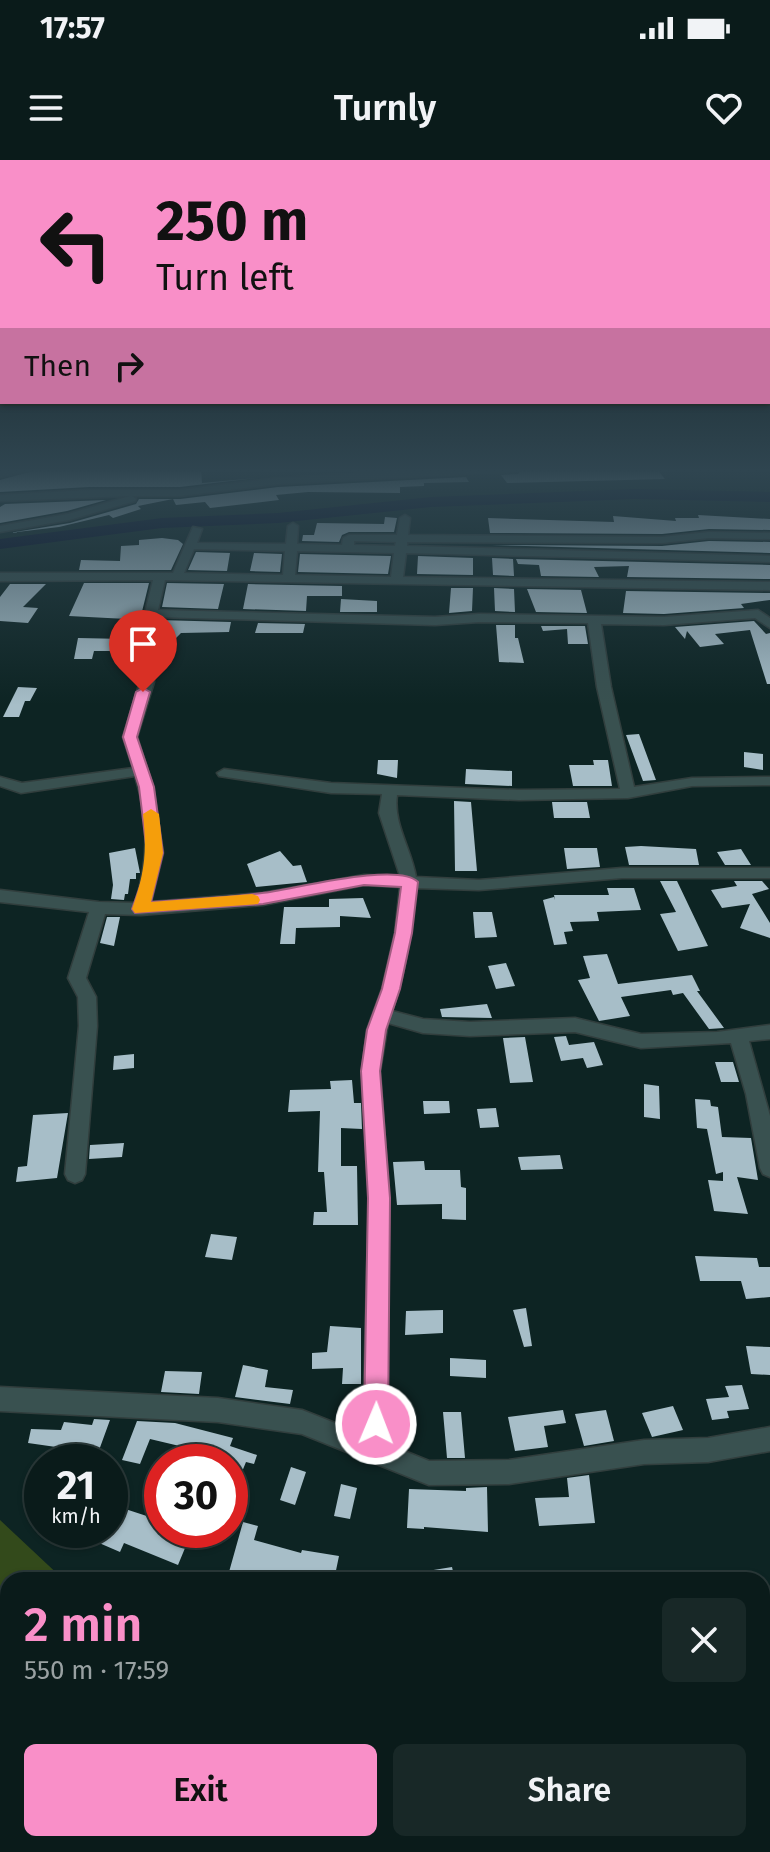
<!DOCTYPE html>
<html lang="en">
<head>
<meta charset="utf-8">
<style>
  body { margin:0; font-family:"Fira Sans",sans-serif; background:#182827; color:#f1f3f6; height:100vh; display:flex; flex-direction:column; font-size:30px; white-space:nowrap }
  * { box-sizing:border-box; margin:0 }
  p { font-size:26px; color:#99a1a2 }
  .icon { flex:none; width:44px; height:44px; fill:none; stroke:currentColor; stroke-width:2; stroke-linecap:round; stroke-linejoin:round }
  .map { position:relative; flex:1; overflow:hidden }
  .side { position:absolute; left:0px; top:1412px; width:770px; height:280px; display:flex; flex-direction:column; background:#0a1b1a; border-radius:24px 24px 0 0; box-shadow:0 2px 6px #0004,0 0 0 2px #2a3939 }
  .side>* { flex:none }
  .top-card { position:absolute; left:0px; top:0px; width:770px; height:244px; box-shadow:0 2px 6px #0004,0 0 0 2px #2a3939; background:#f98fc8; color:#111; overflow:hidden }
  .speed { position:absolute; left:24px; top:1284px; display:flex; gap:16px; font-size:40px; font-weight:700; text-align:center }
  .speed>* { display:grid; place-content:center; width:104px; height:104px; border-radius:50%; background:#0a1b1a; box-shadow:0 2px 6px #0004,0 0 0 2px #2a3939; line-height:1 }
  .speed small { font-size:20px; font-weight:400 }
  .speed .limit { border:12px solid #d22; background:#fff; color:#111 }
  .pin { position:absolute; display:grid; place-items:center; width:68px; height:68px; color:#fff; margin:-82px -34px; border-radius:50% 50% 50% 0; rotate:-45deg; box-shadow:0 0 8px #0007 }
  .pin .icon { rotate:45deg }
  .me { position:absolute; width:88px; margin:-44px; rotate:1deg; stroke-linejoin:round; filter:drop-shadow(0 0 6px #0008) }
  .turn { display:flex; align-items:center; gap:28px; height:168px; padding:0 24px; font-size:36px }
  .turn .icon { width:104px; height:104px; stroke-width:2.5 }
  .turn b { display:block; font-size:56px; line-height:68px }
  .then { display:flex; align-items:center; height:76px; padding:0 24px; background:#0003; gap:16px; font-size:30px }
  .round { display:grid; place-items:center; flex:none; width:84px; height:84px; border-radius:12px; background:#182827 }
  .summary { display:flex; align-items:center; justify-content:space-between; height:136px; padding:0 24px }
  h1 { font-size:48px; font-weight:600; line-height:60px; color:#f98fc8 }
  .primary-button { display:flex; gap:16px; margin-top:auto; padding:16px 24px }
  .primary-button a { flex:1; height:92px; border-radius:12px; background:#f98fc8; color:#111; font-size:32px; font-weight:600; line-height:92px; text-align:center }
  .primary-button a+a { background:#182827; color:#f1f3f6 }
  .status { display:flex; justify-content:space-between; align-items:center; height:56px; padding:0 40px; background:#0a1b1a; direction:ltr }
  .status svg { height:22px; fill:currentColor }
  header { display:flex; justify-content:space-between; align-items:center; height:104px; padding:0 24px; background:#0a1b1a; font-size:36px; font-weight:600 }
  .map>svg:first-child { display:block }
  .green { fill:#334a1b }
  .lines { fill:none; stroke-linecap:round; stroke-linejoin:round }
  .river { fill:#000824; fill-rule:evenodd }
  .building { fill:#a7bec8 }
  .minor-casing { stroke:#313e3d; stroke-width:3 }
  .minor { fill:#395150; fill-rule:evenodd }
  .route { fill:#f98fc8; stroke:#a25d82; stroke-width:2 }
  .slow { fill:#f59e0b }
</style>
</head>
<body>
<div class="status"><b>17:57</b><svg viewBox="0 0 49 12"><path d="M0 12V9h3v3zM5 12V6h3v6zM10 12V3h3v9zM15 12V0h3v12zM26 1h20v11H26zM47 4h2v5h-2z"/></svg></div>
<header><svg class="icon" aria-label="menu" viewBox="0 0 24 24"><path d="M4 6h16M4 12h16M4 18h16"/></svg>Turnly<svg class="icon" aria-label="heart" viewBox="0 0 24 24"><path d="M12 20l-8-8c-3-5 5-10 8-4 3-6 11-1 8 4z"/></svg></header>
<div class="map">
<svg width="770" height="1692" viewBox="0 0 770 1692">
  <rect width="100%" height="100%" fill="#0d2423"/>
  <path class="green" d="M0,1360L64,1420H8V1484L0,1483Z
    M20,1684H261L260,1692H15Z"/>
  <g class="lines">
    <path class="river" d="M634,329L770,332V342L634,339L431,347L278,363L162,368L0,389V379L162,358L278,353L431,337Z"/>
  </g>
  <path class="building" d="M44,308H201L202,323L257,318L180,327H89L0,332V320Z
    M524,308H656L665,319L507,323L501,315L518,314Z
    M466,317L469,322L424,323V326L400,327V333L308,332L276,335L279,340L210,348L205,342L176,345L173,339L138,346L141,349L113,358L109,355L59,367L9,373L70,363L136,344L139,339H180L278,327Z
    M106,340L67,351L0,363V347L5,344Z
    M698,355L770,359V370L709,369L662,374L490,373L488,358L614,362L613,356L676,361L675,358H699Z
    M385,357L397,358L394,372H349L342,375L339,382L302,381L303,375H314L317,363L384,364Z
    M162,378L178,380L183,384L171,410H79L81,400L120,401L121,386L139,385V380Z
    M709,381L770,382V393L492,385L662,386Z
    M196,392L230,393L227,411L188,410Z
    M254,393L282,394L280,412L250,411Z
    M300,394L391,396L388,414L298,412Z
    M418,396L473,398V415L417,414Z
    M492,398L513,399L514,416L493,415Z
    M516,399L770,405V419L627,417L629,406L594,407L599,417L541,416L539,405L518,404Z
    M84,423H149L137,472V487H126L127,459L69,456Z
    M167,423L224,424L218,449L162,447Z
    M10,424H46L23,447L38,448L28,463L0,461V437Z
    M248,424L342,426V436H307L306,451L243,449Z
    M451,428H473L472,451L449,453Z
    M494,428L514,429L515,452L495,451Z
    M527,429L585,430H581L587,453L536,452Z
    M626,431L770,433V440L741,444L744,448L664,454L623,453Z
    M341,439L377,441V452H340Z
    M158,460L231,462L229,472L181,473L174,480H155Z
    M754,461L766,474L770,473V524H767L750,470L715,474L724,484L700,487L687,471L685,479L675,467Z
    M258,463L305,464L303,473H255Z
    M496,465H515V478H518L524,503L499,502Z
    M541,466H585L588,484H568L567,469L543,471Z
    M78,478L126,479L122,491H94L92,499H74Z
    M18,527L37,528L30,541H25L19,557H3Z
    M639,574L656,620L643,621L626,575Z
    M744,592L763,594V610L744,607Z
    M378,600H398L397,618L377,614Z
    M593,600H608L612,626H573L569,605H594Z
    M466,609L512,611V626L465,624Z
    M454,641L471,642L477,711H455Z
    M552,642H587L590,658H554Z
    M641,686L696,689L699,705H629L625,687Z
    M135,688L140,713H136V719H130L128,734H125L124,740L111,739L113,725L109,693Z
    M564,688H597L600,707L567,709Z
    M741,689L751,705H725L717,692Z
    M280,691L293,706L301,705L307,722L256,727L247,704Z
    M660,721H677L708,786L678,791L660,754L676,752Z
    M734,721H762L769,729L752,734L770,763V778L740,768L750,744L722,748L711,730L737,726Z
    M607,728H634L641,750L597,752L599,761L570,762L573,771L564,772L567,784L554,785L543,740L554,737L555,740L554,735H609Z
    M363,738L371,758L340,756V767L296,768L295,784H280L284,747H329V739Z
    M473,752H492L497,777L475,778Z
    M107,757H120L114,786L100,783Z
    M607,794L618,824L692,815L700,831H697L724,868L709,869L683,833L673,835L671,830L621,837L630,856L599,861L578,820L590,818L583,796Z
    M506,803L515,826L496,829L488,806Z
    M487,844L492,858L442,857L440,849Z
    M566,876L569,885L594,882L603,905L587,908L583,898L561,901L554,877Z
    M525,877L533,922L510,923L503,878Z
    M134,894V908L113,910L114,896Z
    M715,902H733L739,922H721Z
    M352,920L354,943H361L362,969L341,968V1006H357L358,1065H313L314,1052H327L324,1012H318L320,951L288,952L290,930L331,929L330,921Z
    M644,924L659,926L660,959L644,957Z
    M695,939L710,940L711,946L718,947L722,977L751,978L758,1020L737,1017L748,1054L714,1051L708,1020L723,1021V1012L716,1014L707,969L697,968Z
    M423,941H449L450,953L424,954Z
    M496,948L499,967L480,968L477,949Z
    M68,953L57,1018L16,1022L18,1007L27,1006L33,955Z
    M124,983L122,997L89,999L90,985Z
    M560,995L563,1009L521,1010L518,997Z
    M424,1001L425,1010H460L461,1027L466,1028V1060L442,1059V1044L397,1045L393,1002Z
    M211,1074L237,1077L232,1100L205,1097Z
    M695,1096L757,1098L759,1107H770V1137L746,1139L741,1121H700Z
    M526,1148L532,1186L524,1187L513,1150Z
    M443,1150V1173L405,1175L406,1151Z
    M330,1166L361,1168V1224H342L343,1208L312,1209V1193L327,1192Z
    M746,1186L770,1187V1215L751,1214Z
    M450,1198L486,1200V1218L450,1216Z
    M243,1205L268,1210L265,1227L293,1230L290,1244L235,1237Z
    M165,1211L202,1212L199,1234L161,1232Z
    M742,1225L749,1249L727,1251L729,1258L712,1260L706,1239L729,1237L725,1226Z
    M673,1246L683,1270L652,1277L642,1253Z
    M563,1250L566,1263L544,1266L548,1287L515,1291L508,1257Z
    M606,1250L614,1281L584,1286L575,1254Z
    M443,1252H461L465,1298H447Z
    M94,1259L110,1260L98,1293L28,1283L31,1269L61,1270L64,1262L92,1265Z
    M137,1261L175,1263L233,1278L230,1286L257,1295L254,1304L246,1302L230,1341V1298L150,1279L140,1304L122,1300Z
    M42,1300V1339L26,1334Z
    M291,1307L306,1312L295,1345L280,1340Z
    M589,1315L595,1363L539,1366L535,1338L569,1337L567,1318Z
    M341,1324L357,1328L350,1359L334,1356Z
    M487,1327L488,1372L424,1367V1369L407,1368L409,1329L466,1331V1328Z
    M110,1344L162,1361V1370H174L190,1376L178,1405L124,1383L120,1392L69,1370H110Z
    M243,1362L258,1366L254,1380L301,1393L302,1390L339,1396L334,1420H253L229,1412Z
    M452,1407L455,1420H415V1413Z"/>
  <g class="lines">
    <defs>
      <path id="minor" d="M18,308H41L0,317V311Z
        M462,308H521L516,311L278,324L180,336H132L136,339L135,341L69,360L0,372V366L68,354L130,336L0,341V335L89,330H180L278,318Z
        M405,355L410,358L408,375L662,377L709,372L770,373V379L709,378L662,383L407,382V386L770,396V402L406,393L403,417L770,422V430L165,420L158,450L435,457L479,454L664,457L758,450L770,458V468L755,458L664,465L601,464L611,527L634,627L692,618L770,617V625L692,626L628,638L519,640L397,635C393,664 411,688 416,717L479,720L622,708H770V718H622L479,730L416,728C412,770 406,811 392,851L423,859L470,862L575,858L641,874L717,872L770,865V879L749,881L770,956V1017L763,1014L760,1008L746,934L731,883L641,888L575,872L470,876L423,873L388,863L380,911L389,1038L387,1284L429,1301L509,1300L644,1280L708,1278L770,1267V1291L708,1302L644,1304L509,1324L429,1325L302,1274L218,1262L0,1251V1227L218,1238L302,1250L363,1274L369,1038L362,911L367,870L382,829L395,773L400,727L364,725L263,745L141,755L105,754L86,818L96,837L97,866L85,1014L82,1020L75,1023L68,1020L65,1014L79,866L78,837L68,818L89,752L0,742V730L99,742L135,743C149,700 149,660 135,616L21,633L0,626V617L22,623L133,608L123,577L140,522V473L153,420L0,421V413H173L193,367L202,369L197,383L286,384L288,366L293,363L298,366L297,384L342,385L343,378L349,375H397L400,358ZM354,381L396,382L395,386L354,385ZM194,389L285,391L283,415L184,413ZM297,391L394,393L391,417L295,415ZM156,457L435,465L479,462L588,463L597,527L620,629L519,630L331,623L224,609L217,613L219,616L331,633L382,634L379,653L400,716L364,715L263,733L151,742L163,693L153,627L137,577L154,522L152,473Z
        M762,1465L770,1466V1494L762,1493Z
        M8,1560V1588L0,1589V1561Z
        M292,1684H330L327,1692H289Z"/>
    </defs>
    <use href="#minor" class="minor-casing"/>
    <use href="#minor" class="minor"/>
  </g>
  <linearGradient id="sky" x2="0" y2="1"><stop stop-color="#071413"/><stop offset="0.57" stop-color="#2f4550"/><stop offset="1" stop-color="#2f4550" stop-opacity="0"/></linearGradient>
  <rect width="770" height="545" fill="url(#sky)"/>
  <path class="route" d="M143,528L150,532L137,577L154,627L163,693L151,742C188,739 225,738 262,733C291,730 398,701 418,722L412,773L400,829L386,870L380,911L390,1038L388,1264L384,1273L376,1276L367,1273L364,1264L368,1038L361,911L367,870L382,829L395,773L401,727L364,725L263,744L135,753L132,749L143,718L147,693L139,627L123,577L136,532Z"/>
  <path class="slow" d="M151,649L159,654L163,693L151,742L252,734L258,736L260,740L258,744L135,753L132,749C145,712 147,692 143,654Z"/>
</svg>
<div class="speed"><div>21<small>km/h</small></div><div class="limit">30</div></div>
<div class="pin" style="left:143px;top:532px;background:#d93025"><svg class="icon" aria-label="arrive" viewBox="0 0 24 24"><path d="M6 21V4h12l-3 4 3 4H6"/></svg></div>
<svg class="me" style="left:376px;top:1264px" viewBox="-20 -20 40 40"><circle r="17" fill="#f98fc8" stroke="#fff" stroke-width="3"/><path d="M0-11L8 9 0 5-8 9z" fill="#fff"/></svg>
<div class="top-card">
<div class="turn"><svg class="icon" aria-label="left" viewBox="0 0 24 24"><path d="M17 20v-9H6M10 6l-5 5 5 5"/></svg><div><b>250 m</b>Turn left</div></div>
<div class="then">Then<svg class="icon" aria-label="right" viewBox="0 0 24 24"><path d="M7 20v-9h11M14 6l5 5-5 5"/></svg></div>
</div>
<section class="side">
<div class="summary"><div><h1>2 min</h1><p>550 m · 17:59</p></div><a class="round"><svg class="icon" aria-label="close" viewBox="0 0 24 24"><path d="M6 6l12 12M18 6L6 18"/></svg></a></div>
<div class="primary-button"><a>Exit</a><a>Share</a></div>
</section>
</div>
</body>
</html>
